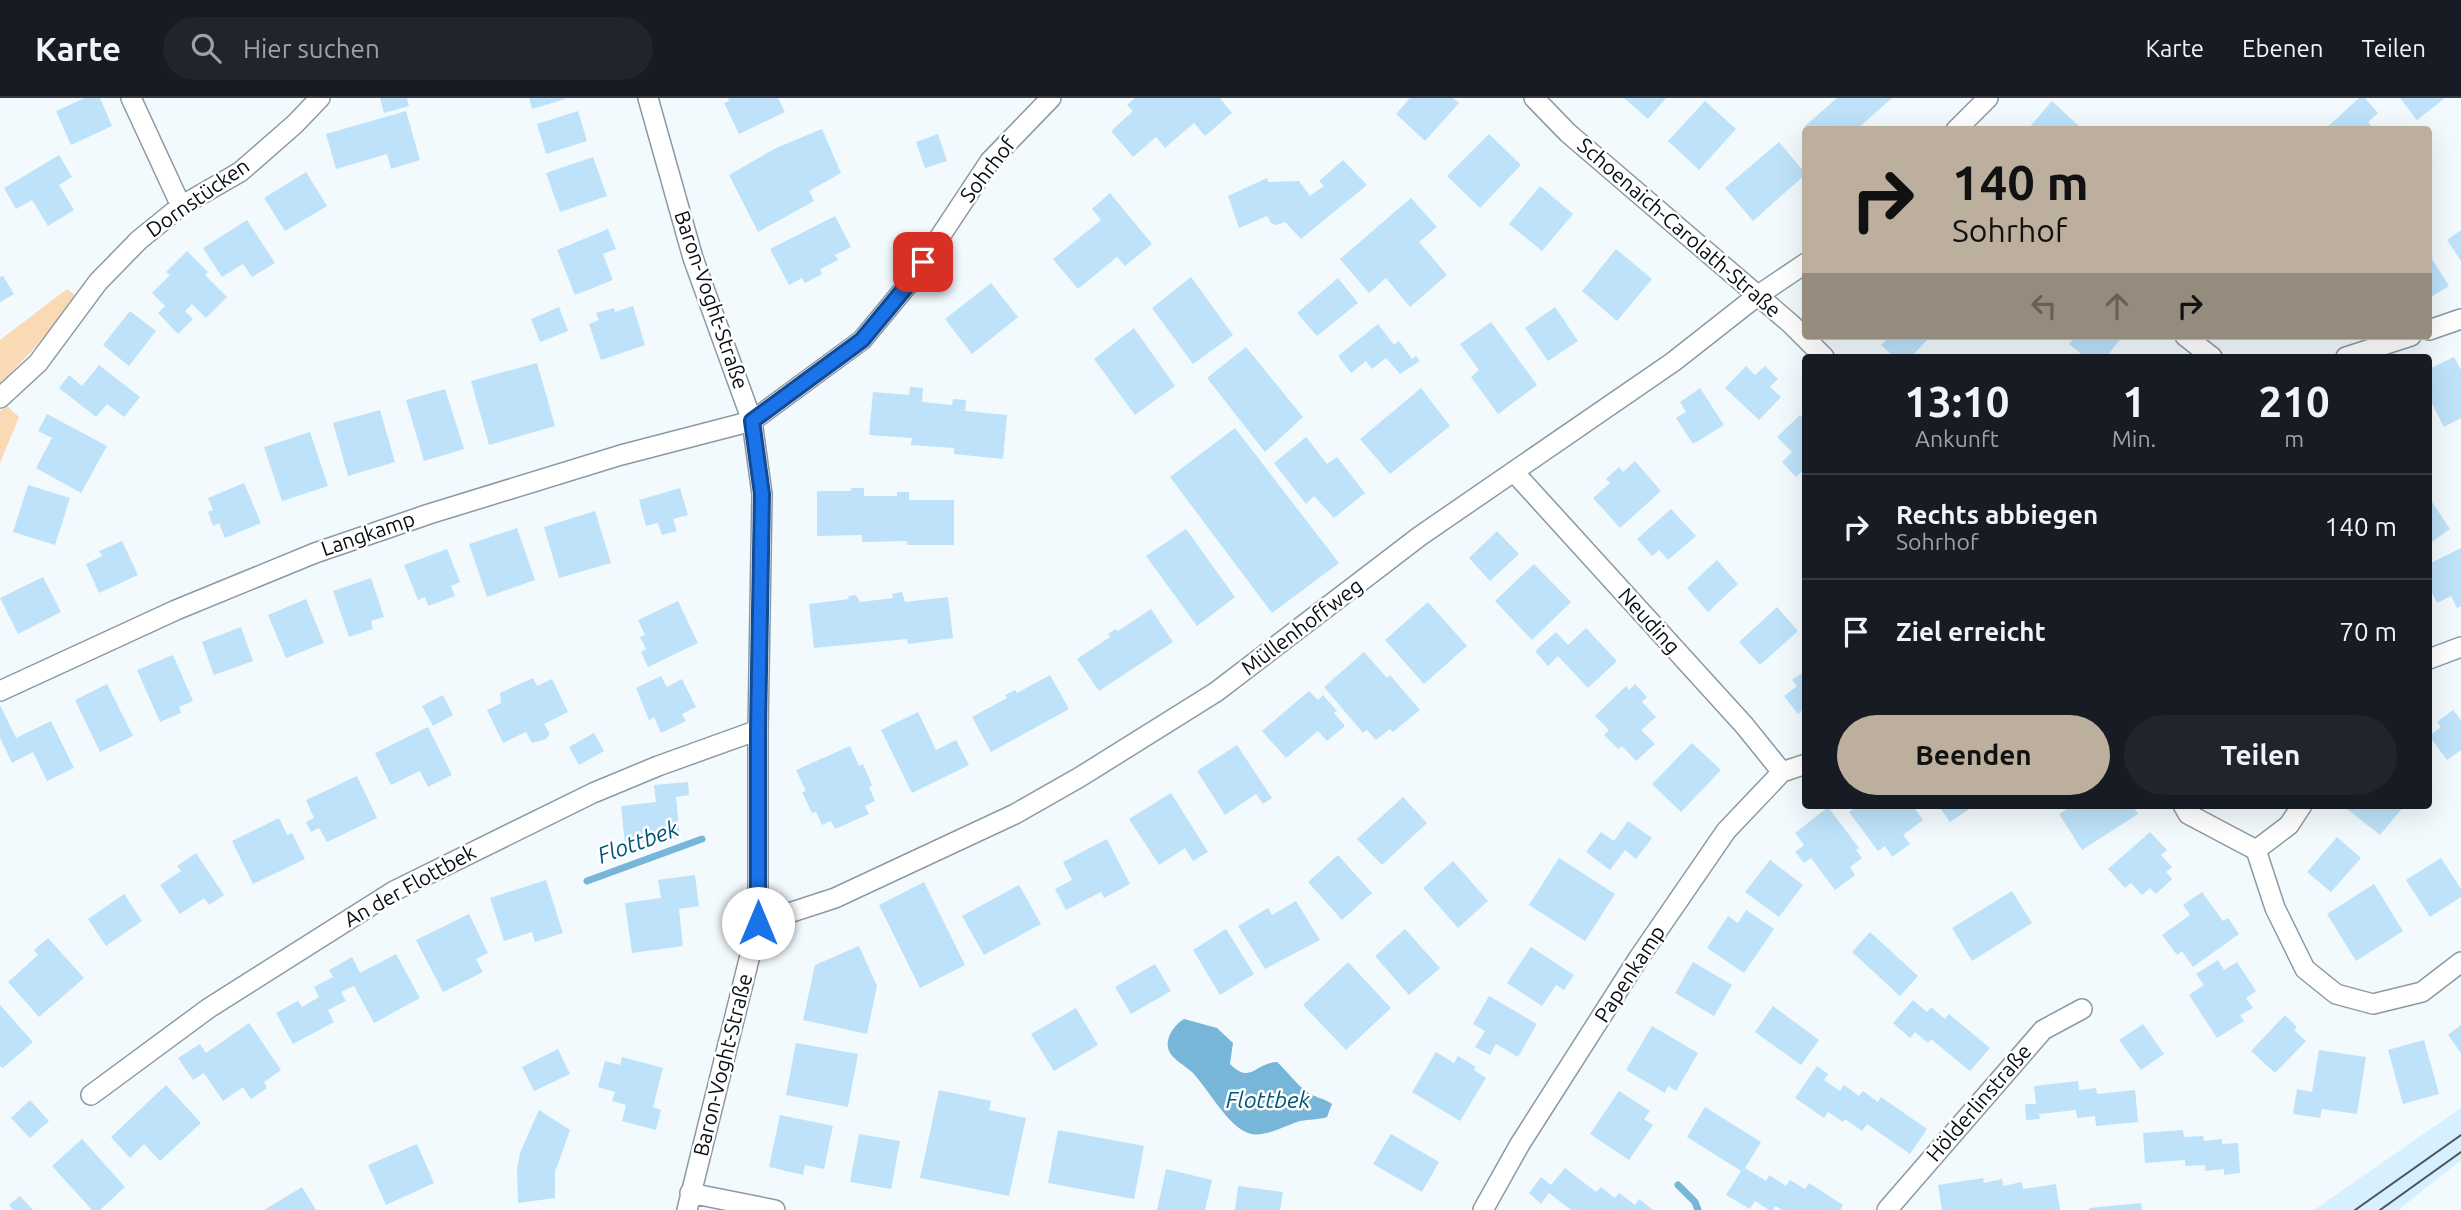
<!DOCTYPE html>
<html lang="de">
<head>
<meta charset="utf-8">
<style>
  body { margin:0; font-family:Ubuntu,sans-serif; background:#20242c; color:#f1f3f6; height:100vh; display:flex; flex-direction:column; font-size:26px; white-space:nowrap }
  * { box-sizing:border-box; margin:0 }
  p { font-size:23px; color:#9ea1a6 }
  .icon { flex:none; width:38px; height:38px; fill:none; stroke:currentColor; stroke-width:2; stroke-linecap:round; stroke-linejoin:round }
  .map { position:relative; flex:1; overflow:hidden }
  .sheet { position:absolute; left:1802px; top:256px; width:630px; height:455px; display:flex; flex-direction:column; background:#171b24; border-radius:7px; box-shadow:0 7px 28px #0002 }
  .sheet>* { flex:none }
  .top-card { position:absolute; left:1802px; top:28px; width:630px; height:214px; border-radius:7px; box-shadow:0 7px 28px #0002; background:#bcaf9d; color:#111; overflow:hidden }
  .pin { position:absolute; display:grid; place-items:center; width:60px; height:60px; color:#fff; margin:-30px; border-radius:14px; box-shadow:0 4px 10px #0006 }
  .me { position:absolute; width:77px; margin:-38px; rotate:0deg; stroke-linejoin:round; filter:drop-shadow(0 0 5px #0008) }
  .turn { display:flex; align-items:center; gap:24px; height:147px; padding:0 35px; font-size:32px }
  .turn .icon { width:91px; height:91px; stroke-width:2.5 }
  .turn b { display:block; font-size:49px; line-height:60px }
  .lanes { display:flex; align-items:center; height:66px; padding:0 35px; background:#0003; justify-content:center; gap:35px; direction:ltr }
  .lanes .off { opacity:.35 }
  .eta { display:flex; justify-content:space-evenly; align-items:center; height:119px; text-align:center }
  .eta b { font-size:42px; font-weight:600; line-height:49px }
  .primary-button { display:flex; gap:14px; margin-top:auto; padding:14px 35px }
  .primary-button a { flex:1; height:80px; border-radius:42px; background:#bcaf9d; color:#111; font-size:28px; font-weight:600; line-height:80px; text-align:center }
  .primary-button a+a { background:#20242c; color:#f1f3f6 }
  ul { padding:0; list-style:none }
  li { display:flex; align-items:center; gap:21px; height:105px; padding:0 35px; border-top:2px solid #363941 }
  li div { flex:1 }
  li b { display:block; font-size:26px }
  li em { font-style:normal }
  header { display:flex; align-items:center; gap:42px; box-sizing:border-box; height:98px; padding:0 35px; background:#171b24; border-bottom:2px solid #363941 }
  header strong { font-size:33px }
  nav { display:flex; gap:38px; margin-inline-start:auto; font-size:24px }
  .search { width:490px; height:63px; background:#20242c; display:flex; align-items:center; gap:18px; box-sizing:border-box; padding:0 24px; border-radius:38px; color:#9ea1a6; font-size:26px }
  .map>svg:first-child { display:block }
  .built { fill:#d7f0ff }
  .green { fill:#f9dab4 }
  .water { fill:#77b5d9 }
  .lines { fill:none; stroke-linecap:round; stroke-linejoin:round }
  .stream { stroke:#77b5d9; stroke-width:7 }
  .building { fill:#bde2f9 }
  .street-casing { stroke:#8a9aa4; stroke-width:22 }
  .street { stroke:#fff; stroke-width:19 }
  .tram { stroke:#4e5457; stroke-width:2 }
  .route-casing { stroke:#114b97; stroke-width:18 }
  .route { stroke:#1a73e8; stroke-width:12 }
  .labels { text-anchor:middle; stroke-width:5; stroke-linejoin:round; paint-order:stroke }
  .street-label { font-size:21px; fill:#070d10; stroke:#fff }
  .water-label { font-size:23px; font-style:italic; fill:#005678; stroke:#fff }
</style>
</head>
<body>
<header>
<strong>Karte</strong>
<div class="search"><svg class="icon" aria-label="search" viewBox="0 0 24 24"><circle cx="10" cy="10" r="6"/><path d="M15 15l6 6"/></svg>Hier suchen</div>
<nav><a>Karte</a><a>Ebenen</a><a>Teilen</a></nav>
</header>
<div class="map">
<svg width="2461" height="1112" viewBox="0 0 2461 1112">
  <rect width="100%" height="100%" fill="#f3fafe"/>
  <path class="built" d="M2461,1010V1062L2398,1112H2314Z"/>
  <path class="green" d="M67,191L75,197C53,230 29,258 0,285V242Z
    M7,308L19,319L0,365V313Z"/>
  <path class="water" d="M1184,921L1217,930L1233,945L1230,966C1251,987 1255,965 1277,964C1287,973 1296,986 1306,993C1315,1000 1324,1000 1332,1006L1327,1019C1318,1022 1310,1021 1300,1023C1286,1027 1263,1041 1248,1035C1228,1028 1208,991 1193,975C1186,968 1173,962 1169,953C1164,941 1174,927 1184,921Z"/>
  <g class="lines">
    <path class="stream" d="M587,783L702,741
      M1678,1087L1695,1104L1698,1112"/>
  </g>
  <path class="building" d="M85,0H100L112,28L71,47L56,13Z
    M380,0H407L409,8L384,15Z
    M529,0H565V1L532,11Z
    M728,0H778L785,14L739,36L724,5L729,3Z
    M1135,0H1220L1232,15L1205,38L1194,25L1165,50L1156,39L1133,59L1111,33L1133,13L1127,7Z
    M1410,0H1453L1459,5L1425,43L1396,16Z
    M1624,0H1666L1648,21Z
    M1837,0H1892L1856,32H1808L1805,28Z
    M2359,0H2365L2378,15L2368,24L2374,32H2324Z
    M2400,0H2445L2417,22Z
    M1705,3L1736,31L1699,72L1668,43Z
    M2052,3L2081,30L2080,32H2027Z
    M406,13L420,62L391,71L387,56L336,71L326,36Z
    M578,13L587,43L546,56L537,26Z
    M822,31L841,75L809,93L814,103L758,134L729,77L776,50Z
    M938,36L947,63L925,70L916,44Z
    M1489,36L1521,67L1480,110L1447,78Z
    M1779,44L1806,76L1753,123L1725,90Z
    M59,57L72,79L59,87L74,112L48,128L32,102L16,111L4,90Z
    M593,59L607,98L560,114L546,75Z
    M1343,62L1367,87L1301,141L1285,124L1276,127L1271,125L1267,118L1239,130L1228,98L1267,80L1268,84L1299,83L1310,98L1324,88L1319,83Z
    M306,74L327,108L285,133L264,100Z
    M1540,88L1573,116L1542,153L1509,126Z
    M1110,95L1152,146L1125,168L1117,159L1078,191L1053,161L1101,122L1092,111Z
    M1411,100L1437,129L1419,144L1447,177L1410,209L1386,180L1369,195L1340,161Z
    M835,118L851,149L835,157L838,162L820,171L822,176L805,185L802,180L789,187L770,151Z
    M247,122L275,165L252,179L243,166L222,179L203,150Z
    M608,131L616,151L603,156L613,182L575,197L557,152Z
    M2461,132V163L2447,142Z
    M1616,151L1652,181L1617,223L1582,193Z
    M187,153L208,174L205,177L227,199L206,220L192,206L185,213L193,221L178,236L158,215L165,208L152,195L170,177L166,174Z
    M2429,156L2449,188L2429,200Z
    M3,178L14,196L0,204V179Z
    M1191,179L1233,237L1193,266L1152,210Z
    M1338,180L1358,205L1317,238L1297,215Z
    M991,185L1018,219L972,256L945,221Z
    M633,208L645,247L601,262L589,226L599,222L596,215L614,210L615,214Z
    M559,209L568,233L540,244L531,221Z
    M1555,209L1578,243L1548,263L1525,230Z
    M130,213L156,233L129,268L103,247Z
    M1491,224L1537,287L1498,316L1471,279L1479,272L1460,246Z
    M1378,226L1394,247L1399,243L1412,261L1416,258L1420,263L1400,276L1386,260L1372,271L1366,263L1351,275L1338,258Z
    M1134,230L1175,288L1135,317L1094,261Z
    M1890,238H1924L1928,241L1911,259H1894L1881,247Z
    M2076,238H2123L2106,259H2085L2069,246Z
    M1246,249L1303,319L1265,354L1207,280Z
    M2454,259L2461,272V320L2444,329L2429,300V271Z
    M537,265L555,328L489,347L471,283Z
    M99,267L140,299L124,319L107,306L96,319L59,290L69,277L82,288Z
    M1746,268L1755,277L1765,268L1778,281L1770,289L1781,299L1759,322L1725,290Z
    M910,289L923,290L922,304L952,307L953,301L966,302L965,313L1007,317L1003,361L954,356V350L911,347L912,340L869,337L873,294L909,297Z
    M1421,290L1450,328L1390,376L1360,341Z
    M1700,290L1724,327L1693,346L1676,320L1686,314L1680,304Z
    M445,291L464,351L424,363L406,302Z
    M380,312L395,364L348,378L333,325Z
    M47,316L107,348L81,395L36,370L52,340L38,333Z
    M1800,317L1806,323V370L1796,379L1782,364L1792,354L1777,339Z
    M1235,330L1339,465L1272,515L1170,379Z
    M310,334L328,388L282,403L264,349Z
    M1306,339L1327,366L1337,359L1365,395L1334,420L1314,398L1306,406L1274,365Z
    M1635,363L1661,393L1620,430L1593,400L1610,385L1606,381L1619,369L1623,374Z
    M244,385L261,425L225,440L219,425L213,428L208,414L213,412L208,400Z
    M28,387L70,400L55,447L13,434Z
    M680,390L688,417L673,421L677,433L662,437L658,425L646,428L639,402Z
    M851,390H864V398H897V394H909V402H954V447H907V443L862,444V437L817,438V393H851Z
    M2432,404L2450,431L2429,446V405Z
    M1671,411L1696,438L1668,462L1659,452L1652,458L1637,441Z
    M595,413L611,465L559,480L544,429Z
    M517,430L535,482L487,499L469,446Z
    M1186,431L1235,499L1197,528L1146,458Z
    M1497,433L1519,456L1490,483L1469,460Z
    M122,443L138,477L99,495L86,466L102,458L99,453Z
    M2461,450V508L2457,510L2451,498L2437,505L2429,488V466Z
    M447,451L460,484L451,488L455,498L428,508L425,499L418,502L404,467Z
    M1717,462L1738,486L1708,514L1687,490Z
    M1534,466L1571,504L1532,542L1495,503Z
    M43,479L61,514L18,536L0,500Z
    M371,480L384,519L371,523L373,531L349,539L333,493Z
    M902,494L905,504L948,499L953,540L908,546L907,541L814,550L809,506L849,501L848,498L856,497L860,504L893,500L892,496Z
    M306,501L324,545L286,560L268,517Z
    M678,503L698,545L648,569L641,554L646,551L640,539L645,537L638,522Z
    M1428,504L1467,548L1424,586L1385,542Z
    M1777,509L1798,533L1760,567L1739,544Z
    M1151,511L1173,544L1099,593L1077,561L1110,539L1108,536L1116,531L1118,533Z
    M241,529L253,563L214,577L202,544Z
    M1586,530L1617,563L1588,590L1558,558L1548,568L1535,553L1556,534L1568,547Z
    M1364,554L1387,580L1390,577L1420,612L1393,634L1390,631L1376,642L1367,632L1363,635L1324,589Z
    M173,557L193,603L179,609L181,615L160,624L137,572Z
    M1805,573L1806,609L1798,616L1784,598L1797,588L1792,582Z
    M1050,577L1069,611L991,654L972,619L1007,600L1005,597L1015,592L1017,595Z
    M661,578L667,589L682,581L696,609L682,616L686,623L661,635L654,619L649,622L636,590Z
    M533,580L537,588L552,581L568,614L544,626L550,636L546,641L532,645L526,634L503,645L487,612L501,605L500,595Z
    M107,586L133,638L100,654L75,602Z
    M1635,586L1647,599L1642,604L1656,619L1641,632L1655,646L1636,663L1622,648L1618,651L1604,637L1609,632L1595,618L1626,588L1629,592Z
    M1309,593L1318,602L1323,597L1337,613L1334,615L1345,628L1327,643L1318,633L1286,660L1262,633Z
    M443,597L453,617L433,628L422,608Z
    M0,607L16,640L51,623L74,670L47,683L33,654L12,665L0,640Z
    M2453,612L2461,622V652L2447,662L2429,638L2441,629L2437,624Z
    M918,614L936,652L956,642L969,667L912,695L881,632Z
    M428,629L452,677L428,689L420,673L391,687L375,655Z
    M594,635L604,653L579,667L569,649Z
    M1692,645L1721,672L1681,714L1652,686Z
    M1237,647L1272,700L1263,706L1256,696L1225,717L1197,673Z
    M850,648L859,668L863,666L872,687L869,689L875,703L865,708L869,716L835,731L831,723L822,727L816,714L812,715L802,694L806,693L796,672Z
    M357,678L377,720L327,744L319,730L311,734L306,724L314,720L306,702Z
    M688,684L689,697L676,699L680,740L625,746L621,708L656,704L654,687Z
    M1171,695L1208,754L1193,763L1185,750L1159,767L1129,721Z
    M1403,699L1427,725L1382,767L1357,741Z
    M1859,707H1912L1923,722L1903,737L1910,746L1892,759L1885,748L1878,753L1849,714Z
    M1938,707H1975L1950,724Z
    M2073,707H2132L2138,716L2082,752L2059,716Z
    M2350,707H2405L2380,737L2347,711Z
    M1828,709L1859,750L1856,752L1862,760L1850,769L1855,777L1835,792L1811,760L1804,765L1795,754L1804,747L1795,735Z
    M279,720L287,737L292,735L305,761L253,786L232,743Z
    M1628,723L1652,740L1636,761L1625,752L1610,772L1586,754L1601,734L1614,743Z
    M2150,734L2167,752L2161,757L2172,769L2166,774L2172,781L2156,796L2150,790L2142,797L2131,785L2125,790L2108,771Z
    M2337,739L2361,760L2331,794L2307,774Z
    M1107,741L1130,786L1104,800L1101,794L1066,812L1055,791L1072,782L1063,764Z
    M196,755L224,797L209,807L204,800L180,816L160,787L181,773L177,768Z
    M1338,757L1372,795L1342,822L1308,784Z
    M1559,760L1615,796L1585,843L1529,807Z
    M2441,760L2461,791V799L2430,819L2406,782Z
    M1770,762L1803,787L1779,819L1745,794Z
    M1453,763L1488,803L1458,830L1423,790Z
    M695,777L699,808L679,811L683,848L632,855L625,805L661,800L658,782Z
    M546,782L563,835L535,844L532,834L504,843L490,800Z
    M924,784L965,867L920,890L879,807Z
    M2374,786L2403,833L2356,863L2327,816Z
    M1019,787L1041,826L984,857L962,818Z
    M2012,793L2032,825L1972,863L1952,830Z
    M2202,794L2223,823L2228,820L2239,836L2193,869L2182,853L2177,857L2162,837L2190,817L2183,807Z
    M124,796L142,823L106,848L88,821Z
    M1296,803L1320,842L1265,871L1238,828L1268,810L1272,817Z
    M1746,812L1774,831L1744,875L1707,850L1728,818L1738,825Z
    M469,816L488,855L476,861L483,874L443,894L416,842Z
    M1226,831L1254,876L1220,897L1193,852Z
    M1405,831L1440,870L1409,897L1375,858Z
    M1870,834L1918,878L1900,898L1852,854Z
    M48,840L84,880L39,919L8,884L38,857L34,852Z
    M859,848L877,888L867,936L803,922L815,867Z
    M1531,849L1574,877L1564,892L1556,887L1542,908L1507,885Z
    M396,856L420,900L374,925L354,888L341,894L346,903L328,912L334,924L293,946L276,915L298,903L302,909L319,899L314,889L333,879L329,872L352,859L360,875Z
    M2218,862L2224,872L2237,864L2256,893L2246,900L2253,910L2240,917L2244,923L2217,940L2189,897L2204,887L2196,876Z
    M1348,864L1391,910L1346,952L1303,907Z
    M1693,864L1732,887L1714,918L1675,895Z
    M1155,866L1171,893L1131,916L1115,889Z
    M1489,898L1537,926L1518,959L1496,946L1490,957L1475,949L1485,933L1473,926Z
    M1913,902L1927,914L1931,909L1945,921L1949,916L1990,950L1970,973L1931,941L1928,945L1915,934L1910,940L1893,925Z
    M0,907L33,944L3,970L0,968Z
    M1773,908L1819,942L1801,967L1755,934Z
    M1076,910L1098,947L1054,973L1031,936Z
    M2285,917L2297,929L2294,932L2306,943L2275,975L2251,953Z
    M249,925L281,972L264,984L267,990L251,1001L243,989L223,1003L204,975L193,982L178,960L200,946L206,955Z
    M2143,926L2164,956L2141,972L2119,942Z
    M2461,927V955L2448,937Z
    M1652,928L1698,955L1676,993L1668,988L1665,995L1626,972Z
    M2424,942L2439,996L2403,1006L2388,952Z
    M796,945L858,956L848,1009L786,997Z
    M558,951L570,976L534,993L522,969Z
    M2319,952L2366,959L2357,1016L2322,1011L2320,1020L2293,1016L2297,991L2312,994Z
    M1436,954L1454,965L1458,958L1476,969L1474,972L1486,980L1460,1023L1412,994Z
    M622,959L663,970L653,1009L661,1012L656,1032L622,1023L626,1007L612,1003L615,994L598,989L605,963L620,967Z
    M1817,968L1828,976L1824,982L1840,993L1844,987L1859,998L1863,993L1878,1004L1881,999L1927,1031L1910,1056L1867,1026L1862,1033L1845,1021L1843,1024L1828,1014L1824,1020L1795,1000Z
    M2078,983L2079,992L2096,990L2097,996L2135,992L2138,1024L2096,1028L2095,1018L2077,1020L2076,1012L2039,1016L2040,1021L2026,1022L2025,1006H2036L2034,988Z
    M166,987L201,1025L160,1063L144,1046L130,1060L111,1039Z
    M939,992L991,1003L989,1012L1026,1020L1009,1098L920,1080Z
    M1619,993L1650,1013L1644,1021L1653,1027L1629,1062L1590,1036Z
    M30,1002L49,1023L30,1040L11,1020Z
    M1705,1009L1761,1044L1745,1070L1766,1083L1769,1077L1786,1088L1790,1082L1805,1091L1809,1085L1843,1107L1840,1112H1782L1775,1108L1773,1112H1769L1755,1103L1750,1111L1726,1097L1741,1073L1687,1039Z
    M539,1012L570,1032L555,1074V1100L518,1105L517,1070L520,1055Z
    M780,1017L833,1028L824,1071L805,1067L803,1077L769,1069Z
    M1058,1032L1144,1048L1134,1101L1048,1085Z
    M2183,1032L2184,1039L2203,1038L2204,1043L2222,1041V1046L2238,1045L2240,1075L2224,1077V1071L2205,1073V1067L2185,1068V1062L2145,1065L2143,1035Z
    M859,1036L900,1043L891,1091L850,1084Z
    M1391,1036L1439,1064L1422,1094L1373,1066Z
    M82,1041L125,1089L100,1112H92L52,1068Z
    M417,1046L434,1085L386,1107L368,1067Z
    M1565,1070L1596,1094L1601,1089L1615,1100L1619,1095L1635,1107L1639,1101L1653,1112H1571L1549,1095L1541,1106L1529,1095L1541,1079L1551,1087Z
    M1166,1071L1212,1082L1205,1112H1157Z
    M1983,1080L1984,1085L2002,1081L2003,1088L2022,1084L2023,1091L2056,1086L2060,1112H1942L1938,1087Z
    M1238,1088L1283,1094L1280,1112H1235Z
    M302,1089L316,1112H264Z
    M20,1098L33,1112H13L9,1107Z
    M2141,1105L2142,1112H2090L2089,1110Z"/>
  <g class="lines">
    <defs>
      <path id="street" d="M131,0L181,108
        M648,0L693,160L752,323L762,396L758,632V825L687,1112
        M1534,0L1568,35L1791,226L1824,259
        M1956,32L1988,0
        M2429,232L2461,221
        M2185,238L2212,259
        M2346,259L2411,238
        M0,300L38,265L98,184L139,142L181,108L240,74L295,26L320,0
        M1514,374L1744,627L1782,674
        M2429,561L2461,549
        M0,593L176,512L315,455L429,416L621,357L752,323L862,242L910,184L990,63L1051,0
        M2183,707L2188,716L2256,752
        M2256,752L2275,810L2305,871L2336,896L2373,906L2422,894L2461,864
        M2256,752L2289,727L2302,707
        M758,825L835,800L1015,716L1080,679L1216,594L1420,438L1673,264L1757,198L1806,165
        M91,997L209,910L394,793L593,695L658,668L758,632
        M690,1095L775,1112
        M1483,1112L1520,1046L1638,861L1726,733L1782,674L1806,666
        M1887,1112L2043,932L2082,911"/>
    </defs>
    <use href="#street" class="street-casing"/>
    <use href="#street" class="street"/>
    <path class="tram" d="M2355,1112L2461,1037
      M2380,1112L2461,1054"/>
  </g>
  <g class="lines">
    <defs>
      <path id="route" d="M758,825V632L762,396L752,323L862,242L910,184L923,164"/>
    </defs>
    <use href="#route" class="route-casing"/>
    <use href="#route" class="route"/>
  </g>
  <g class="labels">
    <g class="street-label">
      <text transform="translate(988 72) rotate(-52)" y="7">Sohrhof</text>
      <text transform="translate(198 100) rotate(-35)" y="7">Dornstücken</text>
      <text transform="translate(1679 130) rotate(41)" y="7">Schoenaich-Carolath-Straße</text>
      <text transform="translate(711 202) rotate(71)" y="7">Baron-Voght-Straße</text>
      <text transform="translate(368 436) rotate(-19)" y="7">Langkamp</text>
      <text transform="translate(1649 523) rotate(48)" y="7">Neuding</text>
      <text transform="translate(1302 529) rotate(-37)" y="7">Müllenhoffweg</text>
      <text transform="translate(410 788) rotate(-29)" y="7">An der Flottbek</text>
      <text transform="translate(1630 876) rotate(-57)" y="7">Papenkamp</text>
      <text transform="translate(723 967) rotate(-76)" y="7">Baron-Voght-Straße</text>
      <text transform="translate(1979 1005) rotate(-49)" y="7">Hölderlinstraße</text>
    </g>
    <g class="water-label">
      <text transform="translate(638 744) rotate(-20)" y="8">Flottbek</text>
      <text x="1268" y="1010">Flottbek</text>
    </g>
  </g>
</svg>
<div class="pin" style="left:923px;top:164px;background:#d93025"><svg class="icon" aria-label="arrive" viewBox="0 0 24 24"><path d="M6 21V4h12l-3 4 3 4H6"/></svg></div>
<svg class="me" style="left:758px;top:825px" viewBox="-20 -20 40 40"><circle r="19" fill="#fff"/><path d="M0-13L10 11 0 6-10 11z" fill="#1a73e8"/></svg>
<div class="top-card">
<div class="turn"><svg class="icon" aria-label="right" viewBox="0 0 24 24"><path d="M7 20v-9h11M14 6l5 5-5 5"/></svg><div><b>140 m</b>Sohrhof</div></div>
<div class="lanes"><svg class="icon off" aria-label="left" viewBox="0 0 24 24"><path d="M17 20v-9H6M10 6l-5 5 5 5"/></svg><svg class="icon off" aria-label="ahead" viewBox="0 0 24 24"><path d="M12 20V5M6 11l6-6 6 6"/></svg><svg class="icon" aria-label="right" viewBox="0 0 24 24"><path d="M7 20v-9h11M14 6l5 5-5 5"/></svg></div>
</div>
<section class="sheet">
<div class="eta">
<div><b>13:10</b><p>Ankunft</p></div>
<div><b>1</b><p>Min.</p></div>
<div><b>210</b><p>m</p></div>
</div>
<ul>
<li><svg class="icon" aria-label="right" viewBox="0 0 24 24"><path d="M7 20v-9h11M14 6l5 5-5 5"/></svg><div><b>Rechts abbiegen</b><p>Sohrhof</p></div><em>140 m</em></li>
<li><svg class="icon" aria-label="arrive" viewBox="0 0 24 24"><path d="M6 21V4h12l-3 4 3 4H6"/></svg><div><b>Ziel erreicht</b></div><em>70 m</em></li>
</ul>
<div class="primary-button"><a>Beenden</a><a>Teilen</a></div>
</section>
</div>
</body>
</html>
